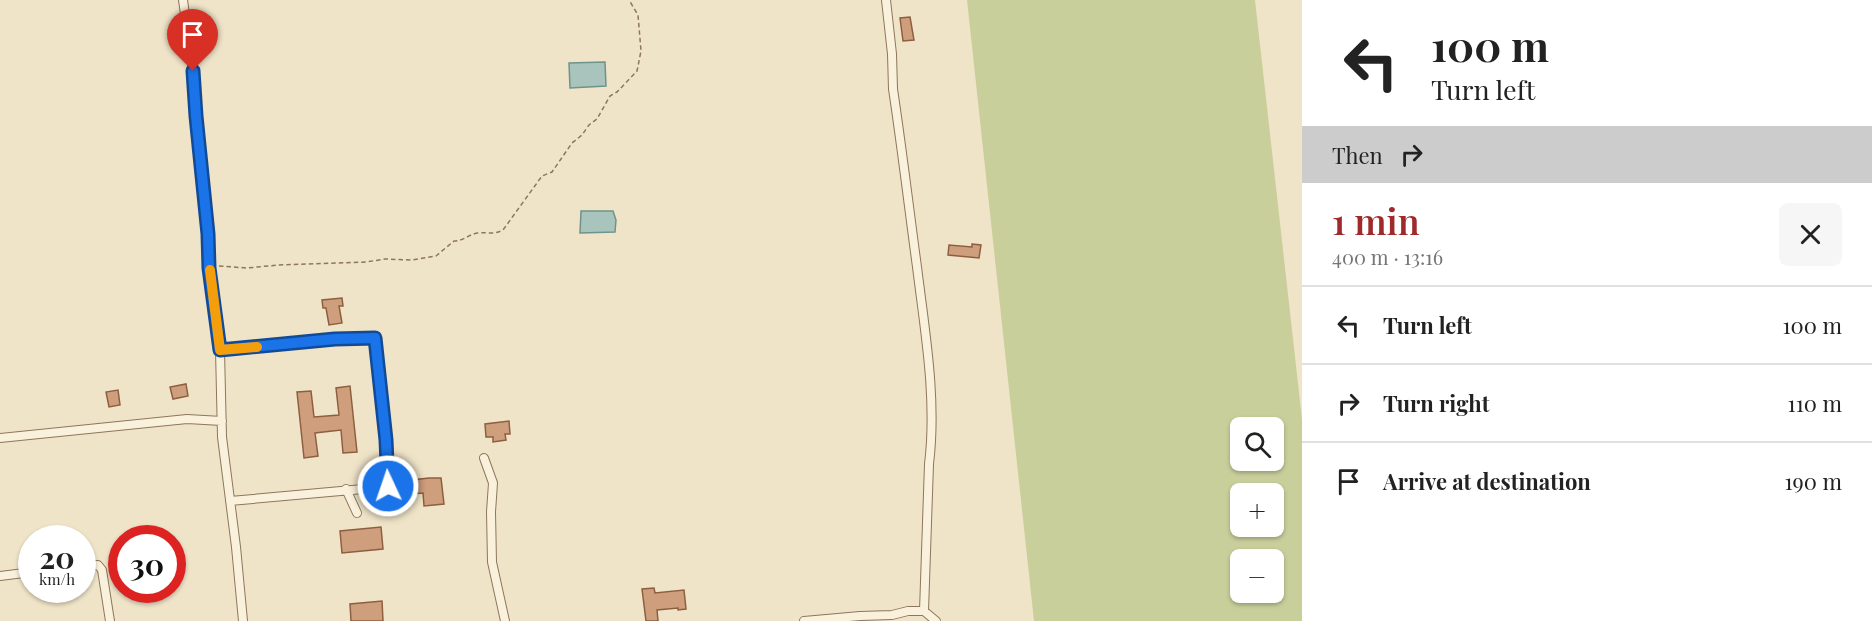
<!DOCTYPE html>
<html lang="en">
<head>
<meta charset="utf-8">
<style>
  body { margin:0; font-family:"Playfair Display",serif; background:#f6f6f6; color:#222; height:100vh; display:flex; flex-direction:column; font-size:22px; white-space:nowrap }
  * { box-sizing:border-box; margin:0 }
  p { font-size:20px; color:#767676 }
  .icon { flex:none; width:33px; height:33px; fill:none; stroke:currentColor; stroke-width:2; stroke-linecap:round; stroke-linejoin:round }
  .map { position:relative; flex:1; overflow:hidden }
  .side { display:flex; flex-direction:column; background:#fff; width:570px }
  .side>* { flex:none }
  .hud { background:#fff; color:#222; overflow:hidden }
  .fabs { position:absolute; left:1230px; top:417px; display:grid; gap:12px }
  .fabs a { display:grid; place-items:center; width:54px; height:54px; border-radius:9px; background:#fff; box-shadow:0 2px 4px #0004; font-size:30px }
  .speed { position:absolute; left:18px; top:525px; display:flex; gap:12px; font-size:30px; font-weight:700; text-align:center }
  .speed>* { display:grid; place-content:center; width:78px; height:78px; border-radius:50%; background:#fff; box-shadow:0 2px 4px #0004; line-height:1 }
  .speed small { font-size:15px; font-weight:400 }
  .speed .limit { border:9px solid #d22; background:#fff; color:#111 }
  .pin { position:absolute; display:grid; place-items:center; width:51px; height:51px; color:#fff; margin:-62px -26px; border-radius:50% 50% 50% 0; rotate:-45deg; box-shadow:0 0 6px #0007 }
  .pin .icon { rotate:45deg }
  .me { position:absolute; width:66px; margin:-33px; rotate:357deg; stroke-linejoin:round; filter:drop-shadow(0 0 4px #0008) }
  .turn { display:flex; align-items:center; gap:21px; height:126px; padding:0 30px; font-size:27px }
  .turn .icon { width:78px; height:78px; stroke-width:2.5 }
  .turn b { display:block; font-size:42px; line-height:51px }
  .then { display:flex; align-items:center; height:57px; padding:0 30px; background:#0003; gap:12px; font-size:22px }
  .round { display:grid; place-items:center; flex:none; width:63px; height:63px; border-radius:9px; background:#f6f6f6 }
  .headline { display:flex; align-items:center; justify-content:space-between; height:102px; padding:0 30px }
  h1 { font-size:36px; font-weight:600; line-height:45px; color:#9e2a2b }
  ul { padding:0; list-style:none }
  li { display:flex; align-items:center; gap:18px; height:78px; padding:0 30px; border-top:2px solid #e0e0e0 }
  li div { flex:1 }
  li b { display:block; font-size:22px }
  li em { font-style:normal }
  main { display:flex; flex:1; min-height:0 }
  .map>svg:first-child { display:block }
  .green { fill:#c9cf9b; fill-rule:evenodd }
  .water { fill:#a9c4bc; stroke:#6f938a; stroke-width:1.5 }
  .building { fill:#cf9f7d; stroke:#8d5f41; stroke-width:1.5 }
  .lines { fill:none; stroke-linecap:round; stroke-linejoin:round }
  .minor-casing { stroke:#8d765c; stroke-width:10 }
  .path { stroke:#8d765c; stroke-width:1.5; stroke-dasharray:4.5 3; stroke-linecap:butt }
  .minor { stroke:#faf1dc; stroke-width:8 }
  .route-casing { stroke:#114b97; stroke-width:15 }
  .route { stroke:#1a73e8; stroke-width:10 }
  .slow { stroke:#f59e0b; stroke-width:10 }
</style>
</head>
<body>
<main>
<div class="map">
<svg width="1302" height="621" viewBox="0 0 1302 621">
  <rect width="100%" height="100%" fill="#f0e4c8"/>
  <path class="green" d="M967,0H1255L1302,419V621H1034ZM1240,428H1274V460H1240ZM1240,494H1274V526H1240ZM1240,560H1274V592H1240Z"/>
  <path class="water" d="M605,62L606,86L570,88L569,63Z
    M581,211H613L616,220L615,232L580,233Z"/>
  <path class="building" d="M910,17L914,40L903,41L900,18Z
    M972,244L981,245L979,258L948,255L949,245L972,247Z
    M342,298L343,306H339L342,323L329,325L326,308H323L322,300Z
    M186,384L188,396L173,399L170,387Z
    M350,386L357,452L343,453L341,430L315,433L318,456L304,458L297,392L311,391L314,417L339,415L336,388Z
    M118,390L120,405L109,407L106,392Z
    M509,421L510,434H505L506,440L493,442V437H486L485,424Z
    M429,478H441L444,504L424,506L423,493L412,494V490L414,485L412,480Z
    M381,527L383,549L342,553L340,531Z
    M654,588L655,593L684,590L686,609L678,610V608L657,610L658,621H646L642,589Z
    M382,601L383,621H351L350,604Z"/>
  <g class="lines">
    <defs>
      <path id="minor" d="M183,0L196,92V115L209,234V268L220,350L222,437L236,547L243,621
        M886,0L892,54L893,89C902,149 909,208 917,267C925,332 937,399 929,464L924,611
        M220,350L335,339L375,338L386,440L388,486
        M0,438L187,419L222,421
        M484,458L493,483L491,512L492,562L505,621
        M346,489L357,513
        M230,501L408,485
        M82,566L98,565L102,570L110,621
        M0,576L32,572
        M804,621L860,616L892,615L908,611H924L936,621"/>
    </defs>
    <use href="#minor" class="minor-casing"/>
    <path class="path" d="M219,266L247,268L278,265L366,262L385,259L412,260L436,256L454,241C464,241 469,234 478,233C488,232 494,235 503,230L542,176L552,172L572,143L582,135L589,125L597,119L610,96L617,92L637,71L641,51L638,15L629,0"/>
    <use href="#minor" class="minor"/>
  </g>
  <g class="lines">
    <defs>
      <path id="route" d="M193,71L196,116L208,234L209,268L220,350L335,339L375,338L386,440L388,486"/>
    </defs>
    <use href="#route" class="route-casing"/>
    <use href="#route" class="route"/>
    <path class="slow" d="M210,270L220,350L257,347"/>
  </g>
</svg>
<div class="fabs">
<a><svg class="icon" aria-label="search" viewBox="0 0 24 24"><circle cx="10" cy="10" r="6"/><path d="M15 15l6 6"/></svg></a>
<a>+</a>
<a>−</a>
</div>
<div class="speed"><div>20<small>km/h</small></div><div class="limit">30</div></div>
<div class="pin" style="left:193px;top:71px;background:#d93025"><svg class="icon" aria-label="arrive" viewBox="0 0 24 24"><path d="M6 21V4h12l-3 4 3 4H6"/></svg></div>
<svg class="me" style="left:388px;top:486px" viewBox="-20 -20 40 40"><circle r="17" fill="#1a73e8" stroke="#fff" stroke-width="3"/><path d="M0-11L8 9 0 5-8 9z" fill="#fff"/></svg>
</div>
<section class="side">
<div class="hud">
<div class="turn"><svg class="icon" aria-label="left" viewBox="0 0 24 24"><path d="M17 20v-9H6M10 6l-5 5 5 5"/></svg><div><b>100 m</b>Turn left</div></div>
<div class="then">Then<svg class="icon" aria-label="right" viewBox="0 0 24 24"><path d="M7 20v-9h11M14 6l5 5-5 5"/></svg></div>
</div>
<div class="headline"><div><h1>1 min</h1><p>400 m · 13:16</p></div><a class="round"><svg class="icon" aria-label="close" viewBox="0 0 24 24"><path d="M6 6l12 12M18 6L6 18"/></svg></a></div>
<ul>
<li><svg class="icon" aria-label="left" viewBox="0 0 24 24"><path d="M17 20v-9H6M10 6l-5 5 5 5"/></svg><div><b>Turn left</b></div><em>100 m</em></li>
<li><svg class="icon" aria-label="right" viewBox="0 0 24 24"><path d="M7 20v-9h11M14 6l5 5-5 5"/></svg><div><b>Turn right</b></div><em>110 m</em></li>
<li><svg class="icon" aria-label="arrive" viewBox="0 0 24 24"><path d="M6 21V4h12l-3 4 3 4H6"/></svg><div><b>Arrive at destination</b></div><em>190 m</em></li>
</ul>
</section>
</main>
</body>
</html>
